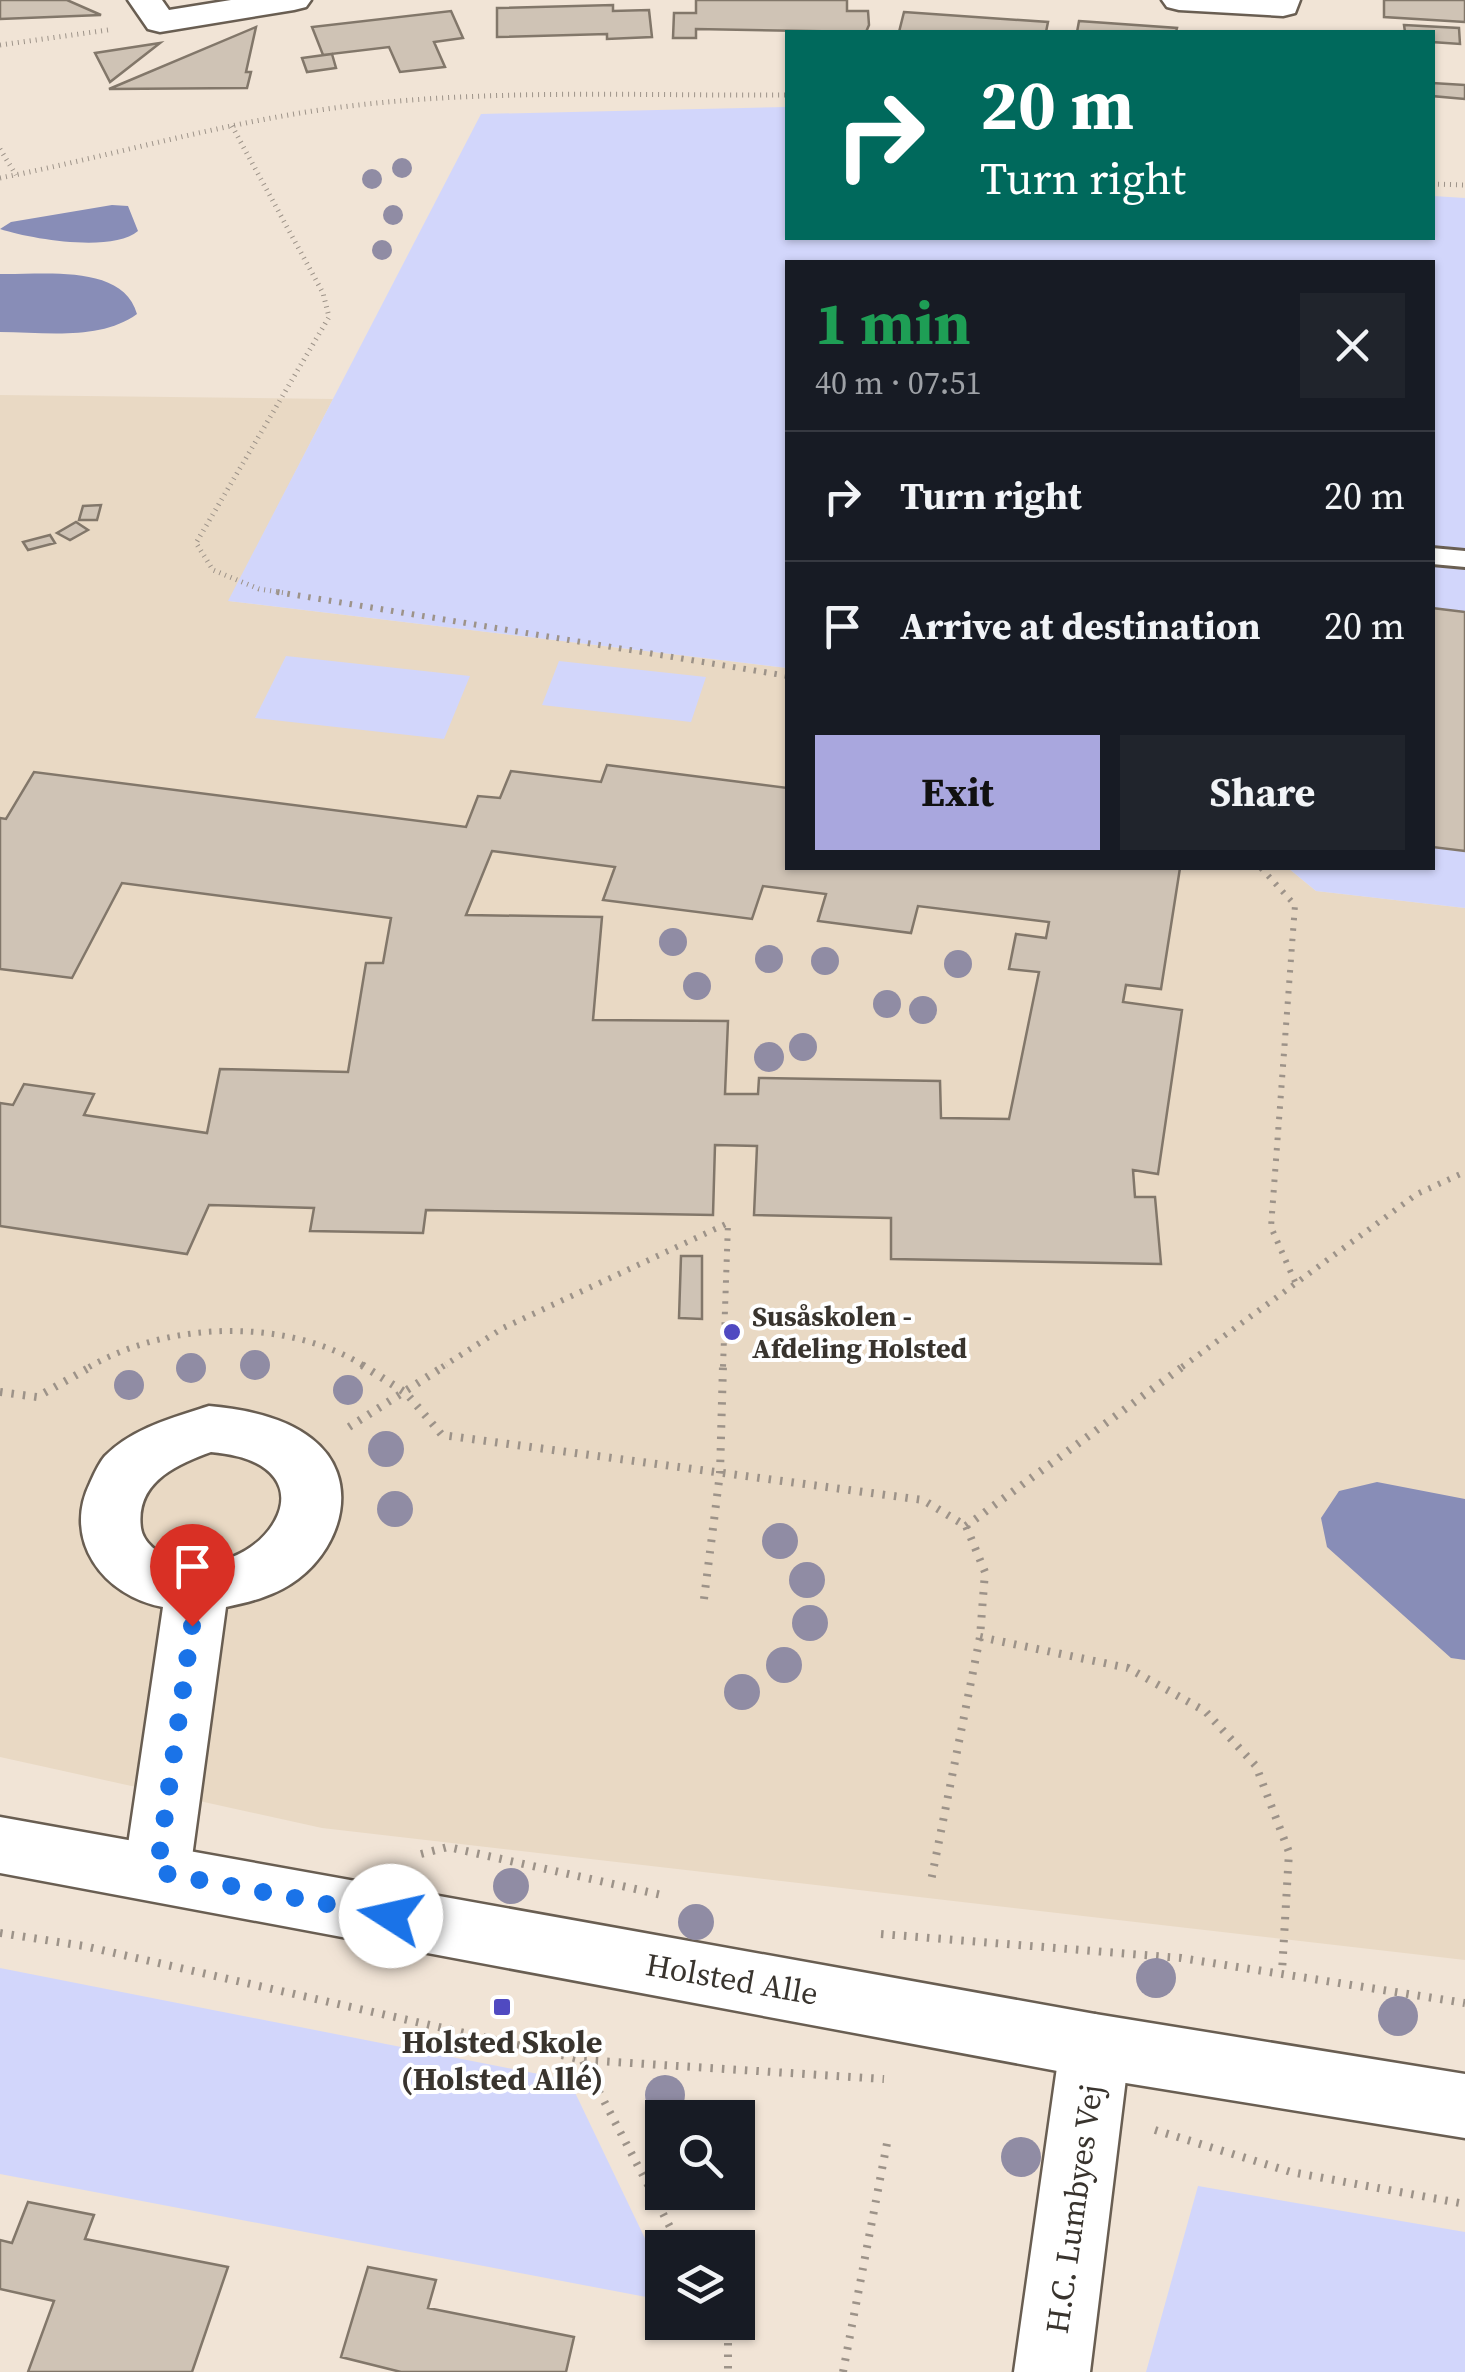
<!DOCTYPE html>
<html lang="en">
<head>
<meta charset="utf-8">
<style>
  body { margin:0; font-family:"Source Serif 4",serif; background:#20242c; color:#f1f3f6; height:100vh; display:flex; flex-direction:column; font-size:38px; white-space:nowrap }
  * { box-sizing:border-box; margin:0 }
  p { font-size:32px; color:#9ea1a6 }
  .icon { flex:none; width:55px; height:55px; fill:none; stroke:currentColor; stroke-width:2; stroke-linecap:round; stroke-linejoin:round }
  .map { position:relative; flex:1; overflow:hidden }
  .drawer { position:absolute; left:785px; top:260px; width:650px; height:610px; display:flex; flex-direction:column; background:#171b24; border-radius:0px; box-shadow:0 2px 8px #0004 }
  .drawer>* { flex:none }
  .top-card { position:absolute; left:785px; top:30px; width:650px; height:210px; border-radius:0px; box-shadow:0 2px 8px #0004; background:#00695c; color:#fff; overflow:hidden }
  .tools { position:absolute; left:645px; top:2100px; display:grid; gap:20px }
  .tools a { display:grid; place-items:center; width:110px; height:110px; border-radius:0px; background:#171b24; box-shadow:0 2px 8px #0004; font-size:50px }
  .pin { position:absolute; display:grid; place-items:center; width:85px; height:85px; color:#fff; margin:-102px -42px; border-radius:50% 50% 50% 0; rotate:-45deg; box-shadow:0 0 10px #0007 }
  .pin .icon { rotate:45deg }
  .me { position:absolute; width:110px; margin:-55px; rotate:280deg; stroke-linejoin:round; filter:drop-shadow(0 0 8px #0008) }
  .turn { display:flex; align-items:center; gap:35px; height:210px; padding:0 30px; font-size:45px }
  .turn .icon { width:130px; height:130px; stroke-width:2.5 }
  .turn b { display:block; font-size:70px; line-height:85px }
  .round { display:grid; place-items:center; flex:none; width:105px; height:105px; border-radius:0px; background:#20242c }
  .headline { display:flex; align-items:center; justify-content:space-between; height:170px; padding:0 30px }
  h1 { font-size:60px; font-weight:700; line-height:75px; color:#1e9e55 }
  .button { display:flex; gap:20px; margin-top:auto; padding:20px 30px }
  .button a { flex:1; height:115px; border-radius:0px; background:#a9a7de; color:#111; font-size:40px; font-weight:700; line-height:115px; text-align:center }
  .button a+a { background:#20242c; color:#f1f3f6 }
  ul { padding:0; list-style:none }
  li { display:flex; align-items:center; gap:30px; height:130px; padding:0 30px; border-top:2px solid #363941 }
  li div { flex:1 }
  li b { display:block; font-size:38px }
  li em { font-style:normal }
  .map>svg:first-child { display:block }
  .built { fill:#e9d9c4 }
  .green { fill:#d2d6fb }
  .water { fill:#888db7 }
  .building { fill:#cfc3b5; stroke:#82776a; stroke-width:2.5; fill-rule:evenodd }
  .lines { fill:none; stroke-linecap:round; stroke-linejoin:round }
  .lane-casing { stroke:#695e52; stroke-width:6 }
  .street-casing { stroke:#695e52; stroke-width:5 }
  .secondary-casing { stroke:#695e52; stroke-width:5 }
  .path-far2 { stroke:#9d9389; stroke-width:5; stroke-dasharray:1 5; stroke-linecap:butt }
  .path-far1 { stroke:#9d9389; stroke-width:6; stroke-dasharray:2.5 8; stroke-linecap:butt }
  .path { stroke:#9d9389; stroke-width:8; stroke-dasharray:2.5 9; stroke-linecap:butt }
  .lane { fill:#fff; fill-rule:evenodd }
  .street { fill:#fff; fill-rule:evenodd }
  .secondary { fill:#fff; fill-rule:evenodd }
  .tree { fill:#908ca4 }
  .route { stroke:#1a73e8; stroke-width:18; stroke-dasharray:0 32.4 }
  .poi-dot { fill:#504ac1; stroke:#fff; stroke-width:4 }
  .labels { text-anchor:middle; stroke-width:8; stroke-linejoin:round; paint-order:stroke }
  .poi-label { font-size:28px; font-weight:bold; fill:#39342e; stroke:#fff; text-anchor:start }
  .near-street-label { font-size:32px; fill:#39342e; stroke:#fff }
  .near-poi-label { font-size:32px; font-weight:bold; fill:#39342e; stroke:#fff }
</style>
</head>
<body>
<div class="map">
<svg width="1465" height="2372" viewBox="0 0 1465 2372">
  <rect width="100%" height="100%" fill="#f1e4d6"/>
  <path class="built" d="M0,395L333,399L229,601L787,668L788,868H1288L1316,891L1465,908V1960L322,1828L0,1757Z"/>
  <path class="green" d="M787,107L788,238H1432L1433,196L1465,198V908L1316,891L1288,868H1432V262H788L787,668L228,601L481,114Z
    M286,656L470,676L444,739L255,718Z
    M559,661L706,677L691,722L542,705Z
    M0,1968L569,2080L662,2274V2300L0,2174Z
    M1198,2186L1465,2232V2372H1146Z"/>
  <path class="water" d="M112,205L128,206L138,231C112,253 31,239 0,229L11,222Z
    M0,274C42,275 123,263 137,314C100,341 44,332 0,332Z
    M1377,1482L1465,1499V1660L1451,1658L1327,1547L1321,1518L1339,1491Z"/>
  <path class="building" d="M0,0H67L101,15L0,19Z
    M696,0H847V11H868L869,25L866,32L696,29V38H673L674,13H696Z
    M1384,0H1465V22L1384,17Z
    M613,5V11L649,10L652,37L607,39V34L497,37V8Z
    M451,11L463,38L434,42L445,67L400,72L389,47L323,55L312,27Z
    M904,12L1048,22L1046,32H899Z
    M1079,21L1177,28L1176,32H1077Z
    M1404,25L1459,28L1460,44L1432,42V32H1405Z
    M256,27L246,72H251L247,88L109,89Z
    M160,43L110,82L95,53Z
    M332,54L336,68L307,72L302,58Z
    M1432,83L1465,85V99L1432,96Z
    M101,505L97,520H79L83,506Z
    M76,522L88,530L70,540L57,533Z
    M50,535L55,543L28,550L23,542Z
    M1432,608L1465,612V851L1432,847Z
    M607,765L788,788V868H1180L1161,989L1126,985L1123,1002L1182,1010L1158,1174L1133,1170L1135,1197H1155L1161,1264L891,1259V1218L754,1215L757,1146L715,1145L713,1215L426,1210L423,1233L310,1231L314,1208L209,1205L187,1254L0,1226V1103L13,1105L24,1084L94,1094L84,1115L207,1133L220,1069L348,1072L366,963H383L391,918L122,883L72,978L0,969V818L6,819L34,772L466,827L478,796L500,798L511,771L601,782ZM492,851L615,867L603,900L752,919L763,886L826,894L818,921L911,933L918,906L1049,922L1046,938L1016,934L1009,969L1039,972L1009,1119L941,1118L940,1081L759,1078L758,1094H725L728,1021L593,1020L602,917L466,915Z
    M681,1256H702V1319L679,1318Z
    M28,2202L94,2215L85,2239L228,2267L192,2372H28L54,2301L0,2289V2240L12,2243Z
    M368,2267L436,2280L428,2308L574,2337L566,2372H401L341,2357Z"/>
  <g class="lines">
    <defs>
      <path id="lane" d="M1432,548L1465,551V567L1432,564Z"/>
      <path id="street" d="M128,0H162L169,10L231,0H311L306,7L294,10L160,32L148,29Z
        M1162,0H1300L1295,13L1283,16L1179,10L1167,7Z
        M209,1406C243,1409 285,1417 312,1439C361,1477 343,1545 298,1579C277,1595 251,1602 226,1607L190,1872L181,1892L157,1901L133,1892L124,1872L163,1607C103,1596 62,1540 90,1483C94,1474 99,1463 105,1456C133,1428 172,1418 209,1406ZM211,1452C348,1464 257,1589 172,1559C158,1554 143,1542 141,1528C135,1483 175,1465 211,1452Z
        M1095,2014L1120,2024L1130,2046L1090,2372H1014L1060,2046L1070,2024Z"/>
      <path id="secondary" d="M0,1817L1095,2014L1465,2074V2138L1095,2078L0,1873Z"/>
    </defs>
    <use href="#lane" class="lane-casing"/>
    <use href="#street" class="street-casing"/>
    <use href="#secondary" class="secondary-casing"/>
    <path class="path-far2" d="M0,45L108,30
      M232,126L323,293L329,317L196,543L213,570L259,589L292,594
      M0,149L16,175
      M0,178C111,156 221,123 334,108C484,88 637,96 788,95
      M1432,184L1465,185"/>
    <path class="path-far1" d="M277,592L788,676
      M1261,868L1295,905L1271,1227L1296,1284
      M89,1367C169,1321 287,1317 366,1367
      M442,1367L503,1328L728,1223L723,1367
      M1182,1367L1417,1194L1465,1172"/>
    <path class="path" d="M362,1365L406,1393L442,1435L923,1500L966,1526L985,1572L980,1637L930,1886
      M0,1392L37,1397L94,1365
      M349,1427L446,1365
      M966,1526L1185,1365
      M704,1599L720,1473L723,1365
      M980,1637L1128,1668L1205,1711L1256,1766L1289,1852L1282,1972
      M421,1854L448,1847L662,1895
      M0,1933L84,1946L583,2060L884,2079
      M881,1934L1181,1958L1465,2003
      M583,2061L681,2248
      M1155,2130L1291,2172L1465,2204
      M720,2322L728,2337V2372
      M843,2372L888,2138"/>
    <use href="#lane" class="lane"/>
    <use href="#street" class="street"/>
    <use href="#secondary" class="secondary"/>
  </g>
  <g class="tree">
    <circle cx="402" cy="168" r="10"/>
    <circle cx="372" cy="179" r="10"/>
    <circle cx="393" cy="215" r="10"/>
    <circle cx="382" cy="250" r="10"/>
    <circle cx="673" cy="942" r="14"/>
    <circle cx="769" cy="959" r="14"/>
    <circle cx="825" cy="961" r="14"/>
    <circle cx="958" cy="964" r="14"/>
    <circle cx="697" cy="986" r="14"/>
    <circle cx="887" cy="1004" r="14"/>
    <circle cx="923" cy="1010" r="14"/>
    <circle cx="803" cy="1047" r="14"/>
    <circle cx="769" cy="1057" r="15"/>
    <circle cx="255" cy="1365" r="15"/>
    <circle cx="191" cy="1368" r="15"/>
    <circle cx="129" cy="1385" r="15"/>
    <circle cx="348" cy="1390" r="15"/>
    <circle cx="386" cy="1449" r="18"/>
    <circle cx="395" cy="1509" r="18"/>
    <circle cx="780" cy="1541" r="18"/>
    <circle cx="807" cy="1580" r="18"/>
    <circle cx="810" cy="1623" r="18"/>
    <circle cx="784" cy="1665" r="18"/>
    <circle cx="742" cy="1692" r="18"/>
    <circle cx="511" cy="1886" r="18"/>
    <circle cx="696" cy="1922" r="18"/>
    <circle cx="1156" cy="1978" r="20"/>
    <circle cx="1398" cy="2016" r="20"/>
    <circle cx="665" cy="2095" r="20"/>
    <circle cx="1021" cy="2157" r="20"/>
  </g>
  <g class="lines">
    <path class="route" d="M192,1626L157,1872L391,1916"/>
  </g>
  <g class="poi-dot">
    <circle cx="732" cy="1332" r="10"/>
    <rect x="492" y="1997" width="20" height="20" rx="5"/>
  </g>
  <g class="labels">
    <g class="poi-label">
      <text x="752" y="1326">Susåskolen -<tspan x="752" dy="32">Afdeling Holsted</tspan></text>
    </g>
    <g class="near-street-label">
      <text transform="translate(732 1979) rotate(10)" y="11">Holsted Alle</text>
      <text transform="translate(1074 2209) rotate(-82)" y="11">H.C. Lumbyes Vej</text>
    </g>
    <g class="near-poi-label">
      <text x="502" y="2053">Holsted Skole<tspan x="502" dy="37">(Holsted Allé)</tspan></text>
    </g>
  </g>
</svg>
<div class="tools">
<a><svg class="icon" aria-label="search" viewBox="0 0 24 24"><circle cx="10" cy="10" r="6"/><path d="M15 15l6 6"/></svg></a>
<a><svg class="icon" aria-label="layers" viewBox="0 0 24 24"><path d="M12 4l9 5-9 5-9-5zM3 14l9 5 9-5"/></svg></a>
</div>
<div class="pin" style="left:192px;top:1626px;background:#d93025"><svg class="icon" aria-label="arrive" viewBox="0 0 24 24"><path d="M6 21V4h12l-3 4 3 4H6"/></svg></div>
<svg class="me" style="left:391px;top:1916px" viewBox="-20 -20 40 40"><circle r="19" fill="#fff"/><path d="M0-13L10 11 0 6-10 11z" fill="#1a73e8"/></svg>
<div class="top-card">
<div class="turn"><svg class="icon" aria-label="right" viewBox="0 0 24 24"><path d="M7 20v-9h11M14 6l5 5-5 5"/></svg><div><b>20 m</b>Turn right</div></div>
</div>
<section class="drawer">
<div class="headline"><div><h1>1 min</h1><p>40 m · 07:51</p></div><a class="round"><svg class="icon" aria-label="close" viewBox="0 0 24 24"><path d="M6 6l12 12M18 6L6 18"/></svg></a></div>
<ul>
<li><svg class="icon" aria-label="right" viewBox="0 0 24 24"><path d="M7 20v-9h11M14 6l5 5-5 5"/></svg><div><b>Turn right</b></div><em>20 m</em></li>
<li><svg class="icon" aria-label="arrive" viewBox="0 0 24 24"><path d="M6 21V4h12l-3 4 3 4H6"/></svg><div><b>Arrive at destination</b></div><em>20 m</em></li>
</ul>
<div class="button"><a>Exit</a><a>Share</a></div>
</section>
</div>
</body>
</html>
